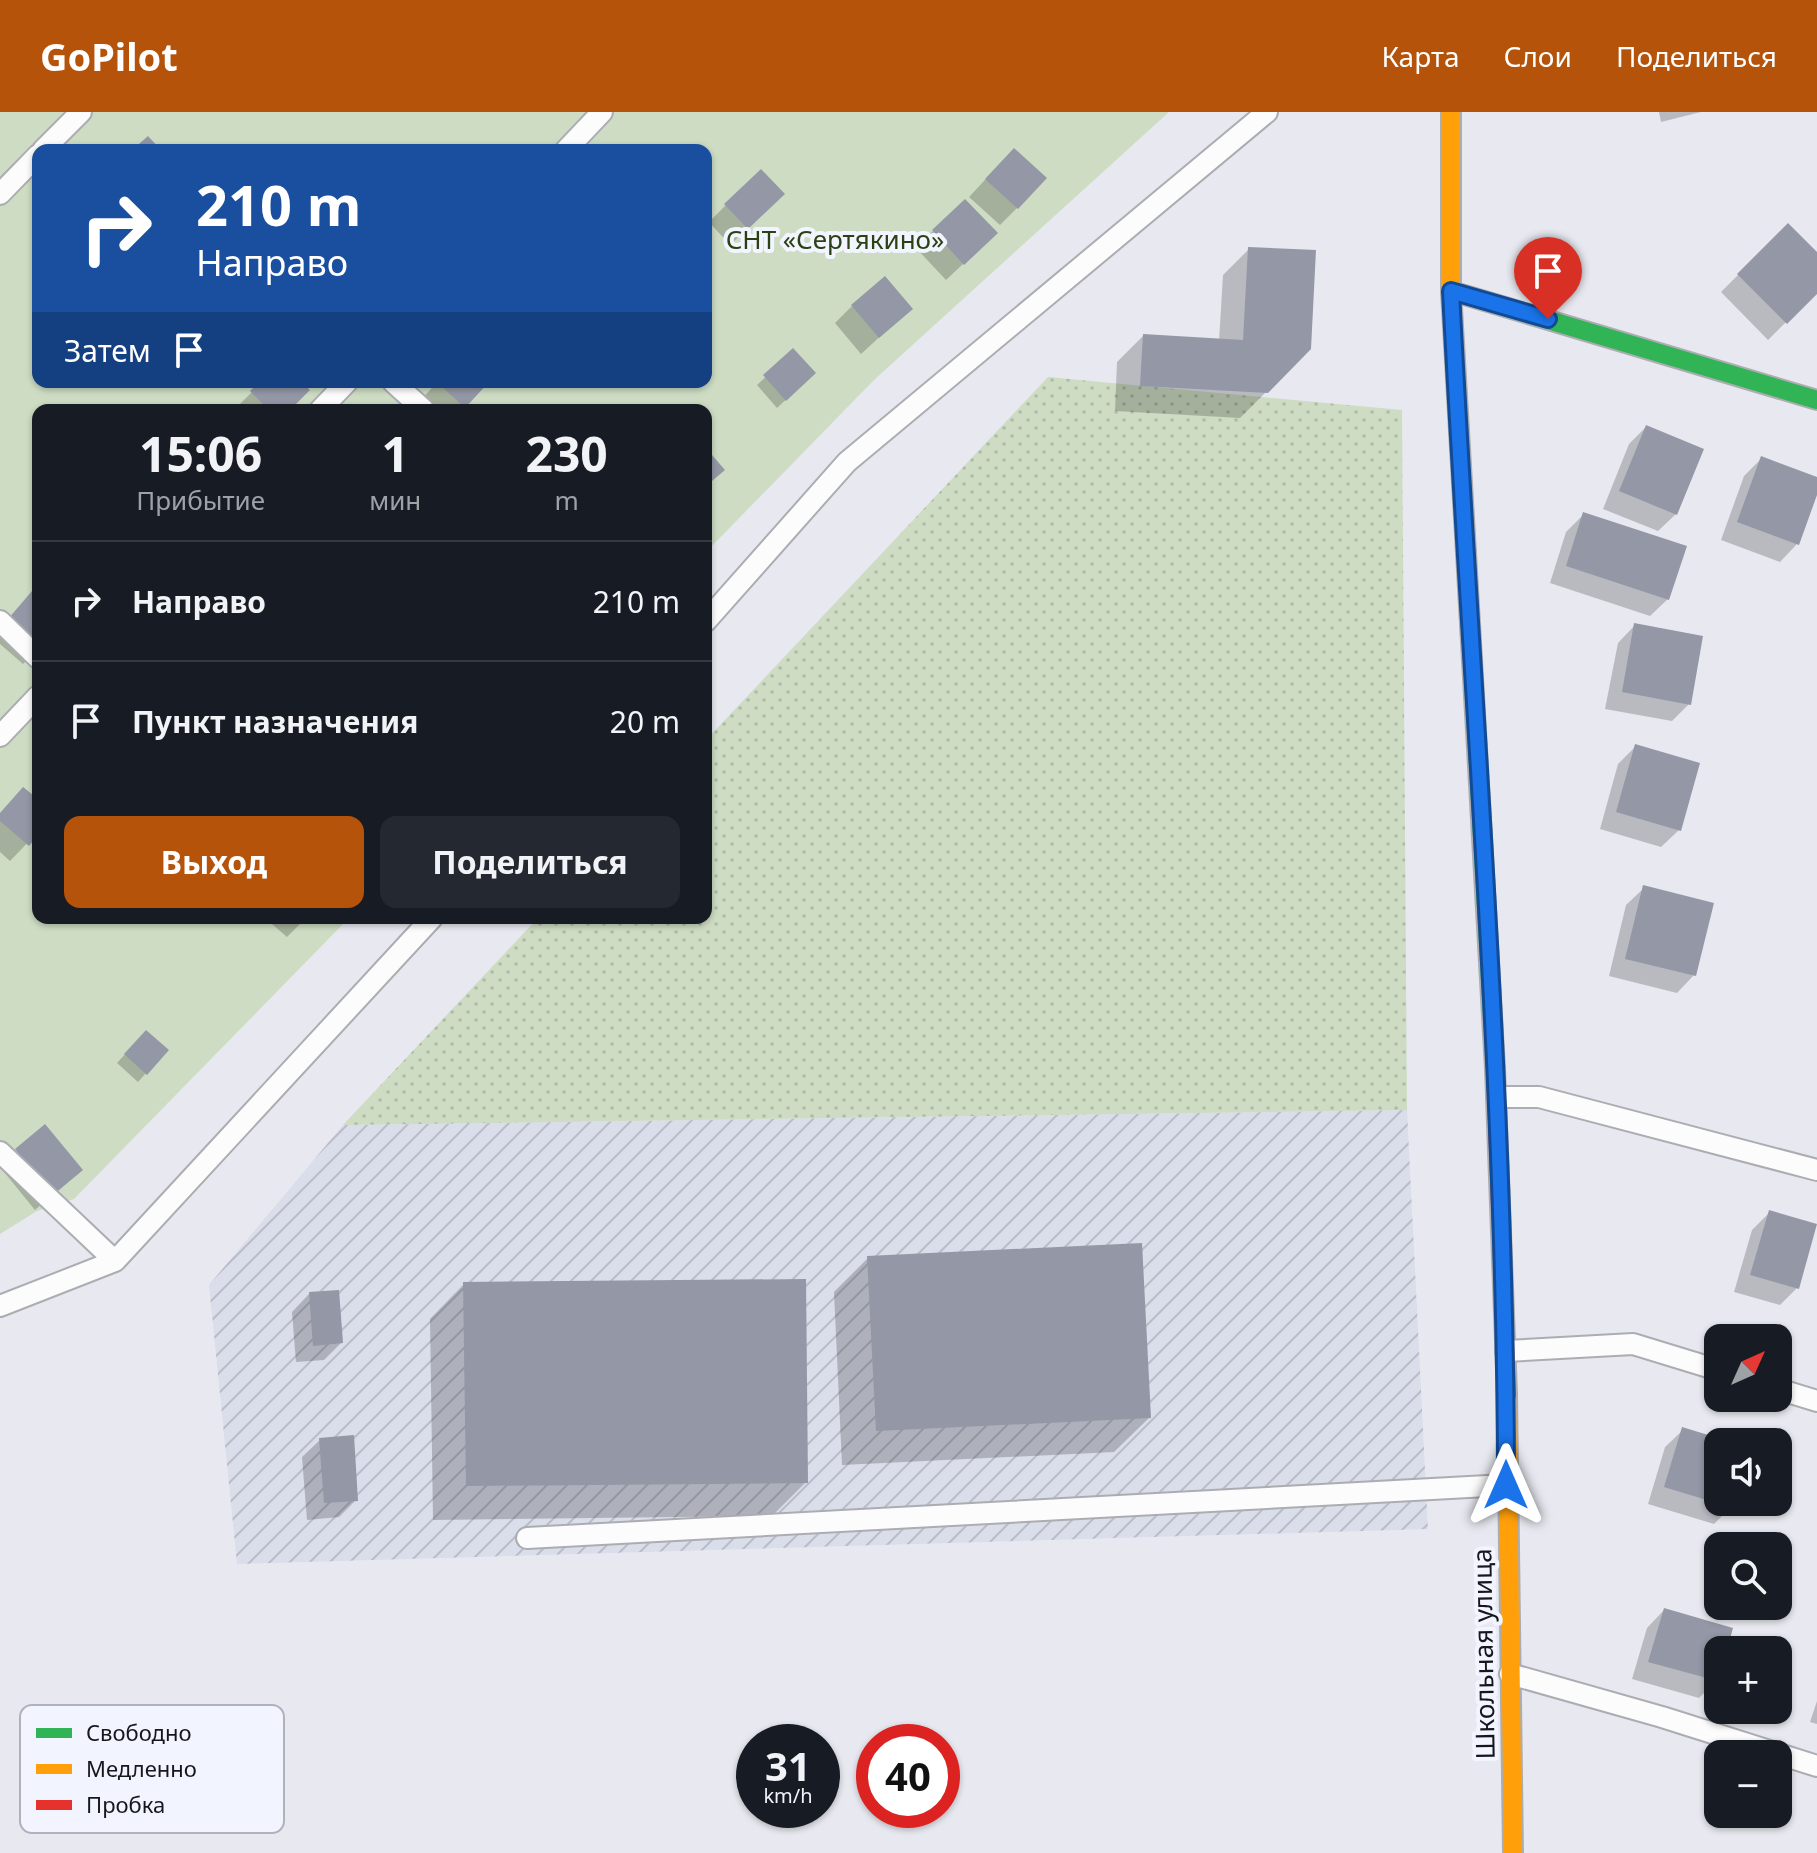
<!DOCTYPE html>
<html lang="ru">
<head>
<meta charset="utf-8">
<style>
  body { margin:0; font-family:"Noto Sans",sans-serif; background:#242831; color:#f1f3f6; height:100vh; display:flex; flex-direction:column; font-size:30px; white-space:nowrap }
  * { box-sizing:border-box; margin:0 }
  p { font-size:26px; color:#9ea1a6 }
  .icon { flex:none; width:44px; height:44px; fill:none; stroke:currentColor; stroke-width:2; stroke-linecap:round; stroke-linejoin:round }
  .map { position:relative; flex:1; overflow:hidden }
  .drawer { position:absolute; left:32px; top:292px; width:680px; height:520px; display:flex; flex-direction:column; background:#171b24; border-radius:16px; box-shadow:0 2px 6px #0004 }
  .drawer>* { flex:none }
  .banner { position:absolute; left:32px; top:32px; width:680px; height:244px; border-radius:16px; box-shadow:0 2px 6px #0004; background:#1a4fa0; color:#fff; overflow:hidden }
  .needle { width:52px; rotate:45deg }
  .controls { position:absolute; left:1704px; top:1212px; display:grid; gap:16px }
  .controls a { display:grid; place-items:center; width:88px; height:88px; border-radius:16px; background:#171b24; box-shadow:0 2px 6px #0004; font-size:40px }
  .speed { position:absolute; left:736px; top:1612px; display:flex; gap:16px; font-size:40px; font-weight:700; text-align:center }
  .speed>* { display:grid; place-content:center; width:104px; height:104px; border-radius:50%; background:#171b24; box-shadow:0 2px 6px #0004; line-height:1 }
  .speed small { font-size:20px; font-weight:400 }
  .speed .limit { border:12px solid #d22; background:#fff; color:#111 }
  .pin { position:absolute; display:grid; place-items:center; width:68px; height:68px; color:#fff; margin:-82px -34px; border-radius:50% 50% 50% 0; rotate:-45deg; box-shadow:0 0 8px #0007 }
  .pin .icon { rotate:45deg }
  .me { position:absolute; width:88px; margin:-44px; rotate:0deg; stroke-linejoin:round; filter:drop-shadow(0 0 6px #0008) }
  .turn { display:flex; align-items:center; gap:28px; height:168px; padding:0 32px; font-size:36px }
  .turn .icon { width:104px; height:104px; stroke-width:2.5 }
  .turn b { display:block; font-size:56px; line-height:68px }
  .then { display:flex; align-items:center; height:76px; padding:0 32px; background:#0003; gap:16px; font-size:30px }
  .eta { display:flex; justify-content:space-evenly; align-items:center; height:136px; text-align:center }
  .eta b { font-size:48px; font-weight:700; line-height:56px }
  .action { display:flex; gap:16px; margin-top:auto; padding:16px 32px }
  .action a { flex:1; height:92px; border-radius:16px; background:#b45309; color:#fff; font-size:32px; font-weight:700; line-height:92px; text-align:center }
  .action a+a { background:#242831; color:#f1f3f6 }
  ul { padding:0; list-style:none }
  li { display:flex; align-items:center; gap:24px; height:120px; padding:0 32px; border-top:2px solid #363941 }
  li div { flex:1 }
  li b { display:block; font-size:30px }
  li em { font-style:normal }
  header { display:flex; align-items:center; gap:48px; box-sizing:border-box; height:112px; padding:0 40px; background:#b45309; color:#fff }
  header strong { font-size:38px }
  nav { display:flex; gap:44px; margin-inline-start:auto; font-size:28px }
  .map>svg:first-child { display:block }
  .industrial { fill:url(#industrial-furrows) }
  .grass { fill:url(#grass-dots) }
  .garden { fill:#cddcc3; fill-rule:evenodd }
  .shadow { fill:#0003 }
  .building { fill:#9497a6 }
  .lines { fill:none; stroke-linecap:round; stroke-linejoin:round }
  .lane-casing { stroke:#acadb2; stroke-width:24 }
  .fast-casing { stroke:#acadb2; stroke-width:22 }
  .slow-casing { stroke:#acadb2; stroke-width:22 }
  .jam-casing { stroke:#acadb2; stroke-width:22 }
  .lane { stroke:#fcfcfd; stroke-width:20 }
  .fast { stroke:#30b455; stroke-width:18 }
  .slow { stroke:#ff9f0a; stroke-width:18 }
  .jam { stroke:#e5322d; stroke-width:18 }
  .route-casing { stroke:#114b97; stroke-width:20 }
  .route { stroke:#1a73e8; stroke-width:14 }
  .labels { text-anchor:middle; stroke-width:8; stroke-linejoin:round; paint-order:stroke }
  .park-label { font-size:26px; fill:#2c4112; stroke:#f2f5ff }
  .street-label { font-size:26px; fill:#16171b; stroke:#f2f5ff }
  .key { fill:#f2f5ff; stroke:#b0b2bb; stroke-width:2 }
  .key-label { font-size:22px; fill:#16171b }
</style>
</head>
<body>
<header>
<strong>GoPilot</strong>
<nav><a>Карта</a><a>Слои</a><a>Поделиться</a></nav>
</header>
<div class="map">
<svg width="1817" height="1741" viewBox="0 0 1817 1741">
  <defs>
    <pattern id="industrial-furrows" width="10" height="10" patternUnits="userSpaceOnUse" patternTransform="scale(2)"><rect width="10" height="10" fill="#daddea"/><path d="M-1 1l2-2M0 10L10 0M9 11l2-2" fill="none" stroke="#babdc8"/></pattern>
    <pattern id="grass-dots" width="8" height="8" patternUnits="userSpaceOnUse" patternTransform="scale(2)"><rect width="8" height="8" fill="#cddcc3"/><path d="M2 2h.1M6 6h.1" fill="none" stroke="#afbca7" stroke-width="1.8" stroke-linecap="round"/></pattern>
  </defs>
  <rect width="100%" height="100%" fill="#e8e9f0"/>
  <path class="industrial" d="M1407,998L1428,1417L237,1452L209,1173L343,1013Z"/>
  <path class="grass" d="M1048,265L1402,298L1407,998L343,1013L538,806H706V628Z"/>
  <path class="garden" d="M0,0H1169L874,268L706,440V298H38V806H349L74,1087L37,1099L0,1122ZM38,38H706V270H38Z"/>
  <path class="shadow" d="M1659,0H1701L1661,10Z
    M997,55L1017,96L1000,113L969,85Z
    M726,93L766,99L730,133L709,110Z
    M1788,113L1817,142V179L1768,228L1721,180Z
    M933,119L978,138L946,168L916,136Z
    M1249,137L1266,280L1240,306L1115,299L1117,250L1143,224L1219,229L1223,163Z
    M852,194L910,197L861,242L835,211Z
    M793,239L814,261L777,296L757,273Z
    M262,270H298L287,298H234Z
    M437,270H486L460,298H432L421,288Z
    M1646,315L1676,402L1658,419L1603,397L1629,332Z
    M1762,346L1817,367V378L1797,432L1780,450L1721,428L1744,364Z
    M1584,402L1668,487L1650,504L1550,471L1566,420Z
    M38,487V537L23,552L0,532V516Z
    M1635,513L1689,592L1672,609L1605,597L1618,531Z
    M1635,635L1679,718L1661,735L1600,717L1618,652Z
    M38,690V720L10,749L0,740V701Z
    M1644,776L1694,863L1677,881L1609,864L1626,793Z
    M265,806H306L287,825Z
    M138,928L166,939L138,970L117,951Z
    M44,1015L80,1057L35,1098L0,1055Z
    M1769,1101L1797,1176L1780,1193L1734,1180L1752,1118Z
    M868,1146L1149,1306L1114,1340L842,1353L834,1180Z
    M464,1172L806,1370L772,1404L433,1408L430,1207Z
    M309,1182L341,1231L324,1248L296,1250L292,1200Z
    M1683,1318L1724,1330H1718V1390H1733L1731,1395L1714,1412L1648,1392L1665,1335Z
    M320,1328L356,1388L339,1405L307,1408L302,1345Z
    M1664,1498L1725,1538H1718L1717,1568L1699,1586L1632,1567L1647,1516Z
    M1817,1589V1612L1810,1610Z"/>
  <path class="building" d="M148,24L161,38H132Z
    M1014,36L1047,66L1018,97L985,67Z
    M761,57L785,82L748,117L724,92Z
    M965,87L998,121L964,153L932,118Z
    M1788,111L1817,140V182L1787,212L1737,162Z
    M1248,135L1316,138L1311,237L1268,281L1140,274L1143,222L1243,228Z
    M885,164L913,197L879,226L851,193Z
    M793,236L816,261L786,289L763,263Z
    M259,270H301L310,278L290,298H269L250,279Z
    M437,270H489L465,296Z
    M1646,313L1704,337L1677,403L1619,379Z
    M706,336L725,358L706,374Z
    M1761,344L1817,365V383L1799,433L1737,410Z
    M1583,400L1687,434L1669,488L1566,454Z
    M32,479L38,484V533L8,507Z
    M1634,511L1703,524L1691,593L1622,580Z
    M1635,632L1700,651L1681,719L1616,700Z
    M23,675L38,687V723L29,734L0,709V701Z
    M1643,773L1714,791L1696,864L1625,847Z
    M146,918L169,938L147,963L124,942Z
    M45,1012L83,1058L53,1083L15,1037Z
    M1769,1098L1817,1112L1799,1177L1750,1163Z
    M1142,1131L1151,1306L876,1319L867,1144Z
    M806,1167L808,1371L466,1374L463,1170Z
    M339,1178L343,1231L313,1234L309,1180Z
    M1682,1315L1728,1329L1718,1330V1390H1735L1733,1396L1664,1375Z
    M354,1323L358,1389L324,1391L319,1326Z
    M1664,1496L1733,1516L1727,1538H1718V1569L1648,1550Z"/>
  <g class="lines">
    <defs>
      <path id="lane" d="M43,38L81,0
        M566,38L602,0
        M0,82L38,43
        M393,270L424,298
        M320,298L347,270
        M0,509L38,546
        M706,509L847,350L1267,0
        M0,624L38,584
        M1497,985H1539L1817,1058
        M0,1040L115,1149L432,806
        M0,1194L115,1149
        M1506,1239L1633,1232L1718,1258
        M1778,1277L1817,1289
        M527,1426L1506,1373
        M1510,1562L1662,1605L1817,1654"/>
      <path id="fast" d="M1451,179L1817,288
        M1466,441L1495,957"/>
      <path id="slow" d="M1451,0V179L1466,441
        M1507,1283L1513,1741"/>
      <path id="jam" d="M1495,957L1507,1283"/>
    </defs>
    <use href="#lane" class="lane-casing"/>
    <use href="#fast" class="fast-casing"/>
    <use href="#slow" class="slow-casing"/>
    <use href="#jam" class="jam-casing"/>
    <use href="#lane" class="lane"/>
    <use href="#fast" class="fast"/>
    <use href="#slow" class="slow"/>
    <use href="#jam" class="jam"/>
  </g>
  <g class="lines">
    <defs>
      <path id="route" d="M1506,1373C1506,975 1471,577 1451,179L1548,207"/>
    </defs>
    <use href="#route" class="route-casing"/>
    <use href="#route" class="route"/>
  </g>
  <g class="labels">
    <g class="park-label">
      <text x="835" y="137">СНТ «Сертякино»</text>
    </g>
    <g class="street-label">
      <text transform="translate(1484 1542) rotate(-91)" y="9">Школьная улица</text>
    </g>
  </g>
  <rect x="20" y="1593" width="264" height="128" rx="12" class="key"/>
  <rect x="36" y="1616" width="36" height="10" fill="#30b455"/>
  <rect x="36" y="1652" width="36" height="10" fill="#ff9f0a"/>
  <rect x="36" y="1688" width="36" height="10" fill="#e5322d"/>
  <g class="key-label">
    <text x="86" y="1629">Свободно</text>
    <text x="86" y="1665">Медленно</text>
    <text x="86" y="1701">Пробка</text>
  </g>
</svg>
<div class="controls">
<a><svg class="needle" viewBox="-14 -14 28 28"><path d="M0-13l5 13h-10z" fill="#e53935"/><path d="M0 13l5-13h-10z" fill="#9ea1a6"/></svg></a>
<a><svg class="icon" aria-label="sound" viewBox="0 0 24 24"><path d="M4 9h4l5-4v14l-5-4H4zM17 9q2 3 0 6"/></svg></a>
<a><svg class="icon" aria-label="search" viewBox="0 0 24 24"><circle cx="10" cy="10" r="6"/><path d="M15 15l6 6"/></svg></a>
<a>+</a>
<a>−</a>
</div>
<div class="speed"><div>31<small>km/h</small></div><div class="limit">40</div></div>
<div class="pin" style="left:1548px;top:207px;background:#d93025"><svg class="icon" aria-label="arrive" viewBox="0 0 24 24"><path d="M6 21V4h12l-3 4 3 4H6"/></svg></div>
<svg class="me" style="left:1506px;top:1373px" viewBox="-20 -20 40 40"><path d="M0-17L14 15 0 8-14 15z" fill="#1a73e8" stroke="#fff" stroke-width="4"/></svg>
<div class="banner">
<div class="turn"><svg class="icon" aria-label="right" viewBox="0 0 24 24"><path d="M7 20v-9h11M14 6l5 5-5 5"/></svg><div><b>210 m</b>Направо</div></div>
<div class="then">Затем<svg class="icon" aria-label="arrive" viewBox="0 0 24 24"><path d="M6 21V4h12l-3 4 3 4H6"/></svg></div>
</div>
<section class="drawer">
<div class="eta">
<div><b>15:06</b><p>Прибытие</p></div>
<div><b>1</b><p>мин</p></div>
<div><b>230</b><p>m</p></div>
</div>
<ul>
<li><svg class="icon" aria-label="right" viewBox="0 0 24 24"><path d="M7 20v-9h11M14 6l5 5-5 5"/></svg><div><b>Направо</b></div><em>210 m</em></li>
<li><svg class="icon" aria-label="arrive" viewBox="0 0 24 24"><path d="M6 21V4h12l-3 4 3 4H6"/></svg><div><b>Пункт назначения</b></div><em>20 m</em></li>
</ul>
<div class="action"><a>Выход</a><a>Поделиться</a></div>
</section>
</div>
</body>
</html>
